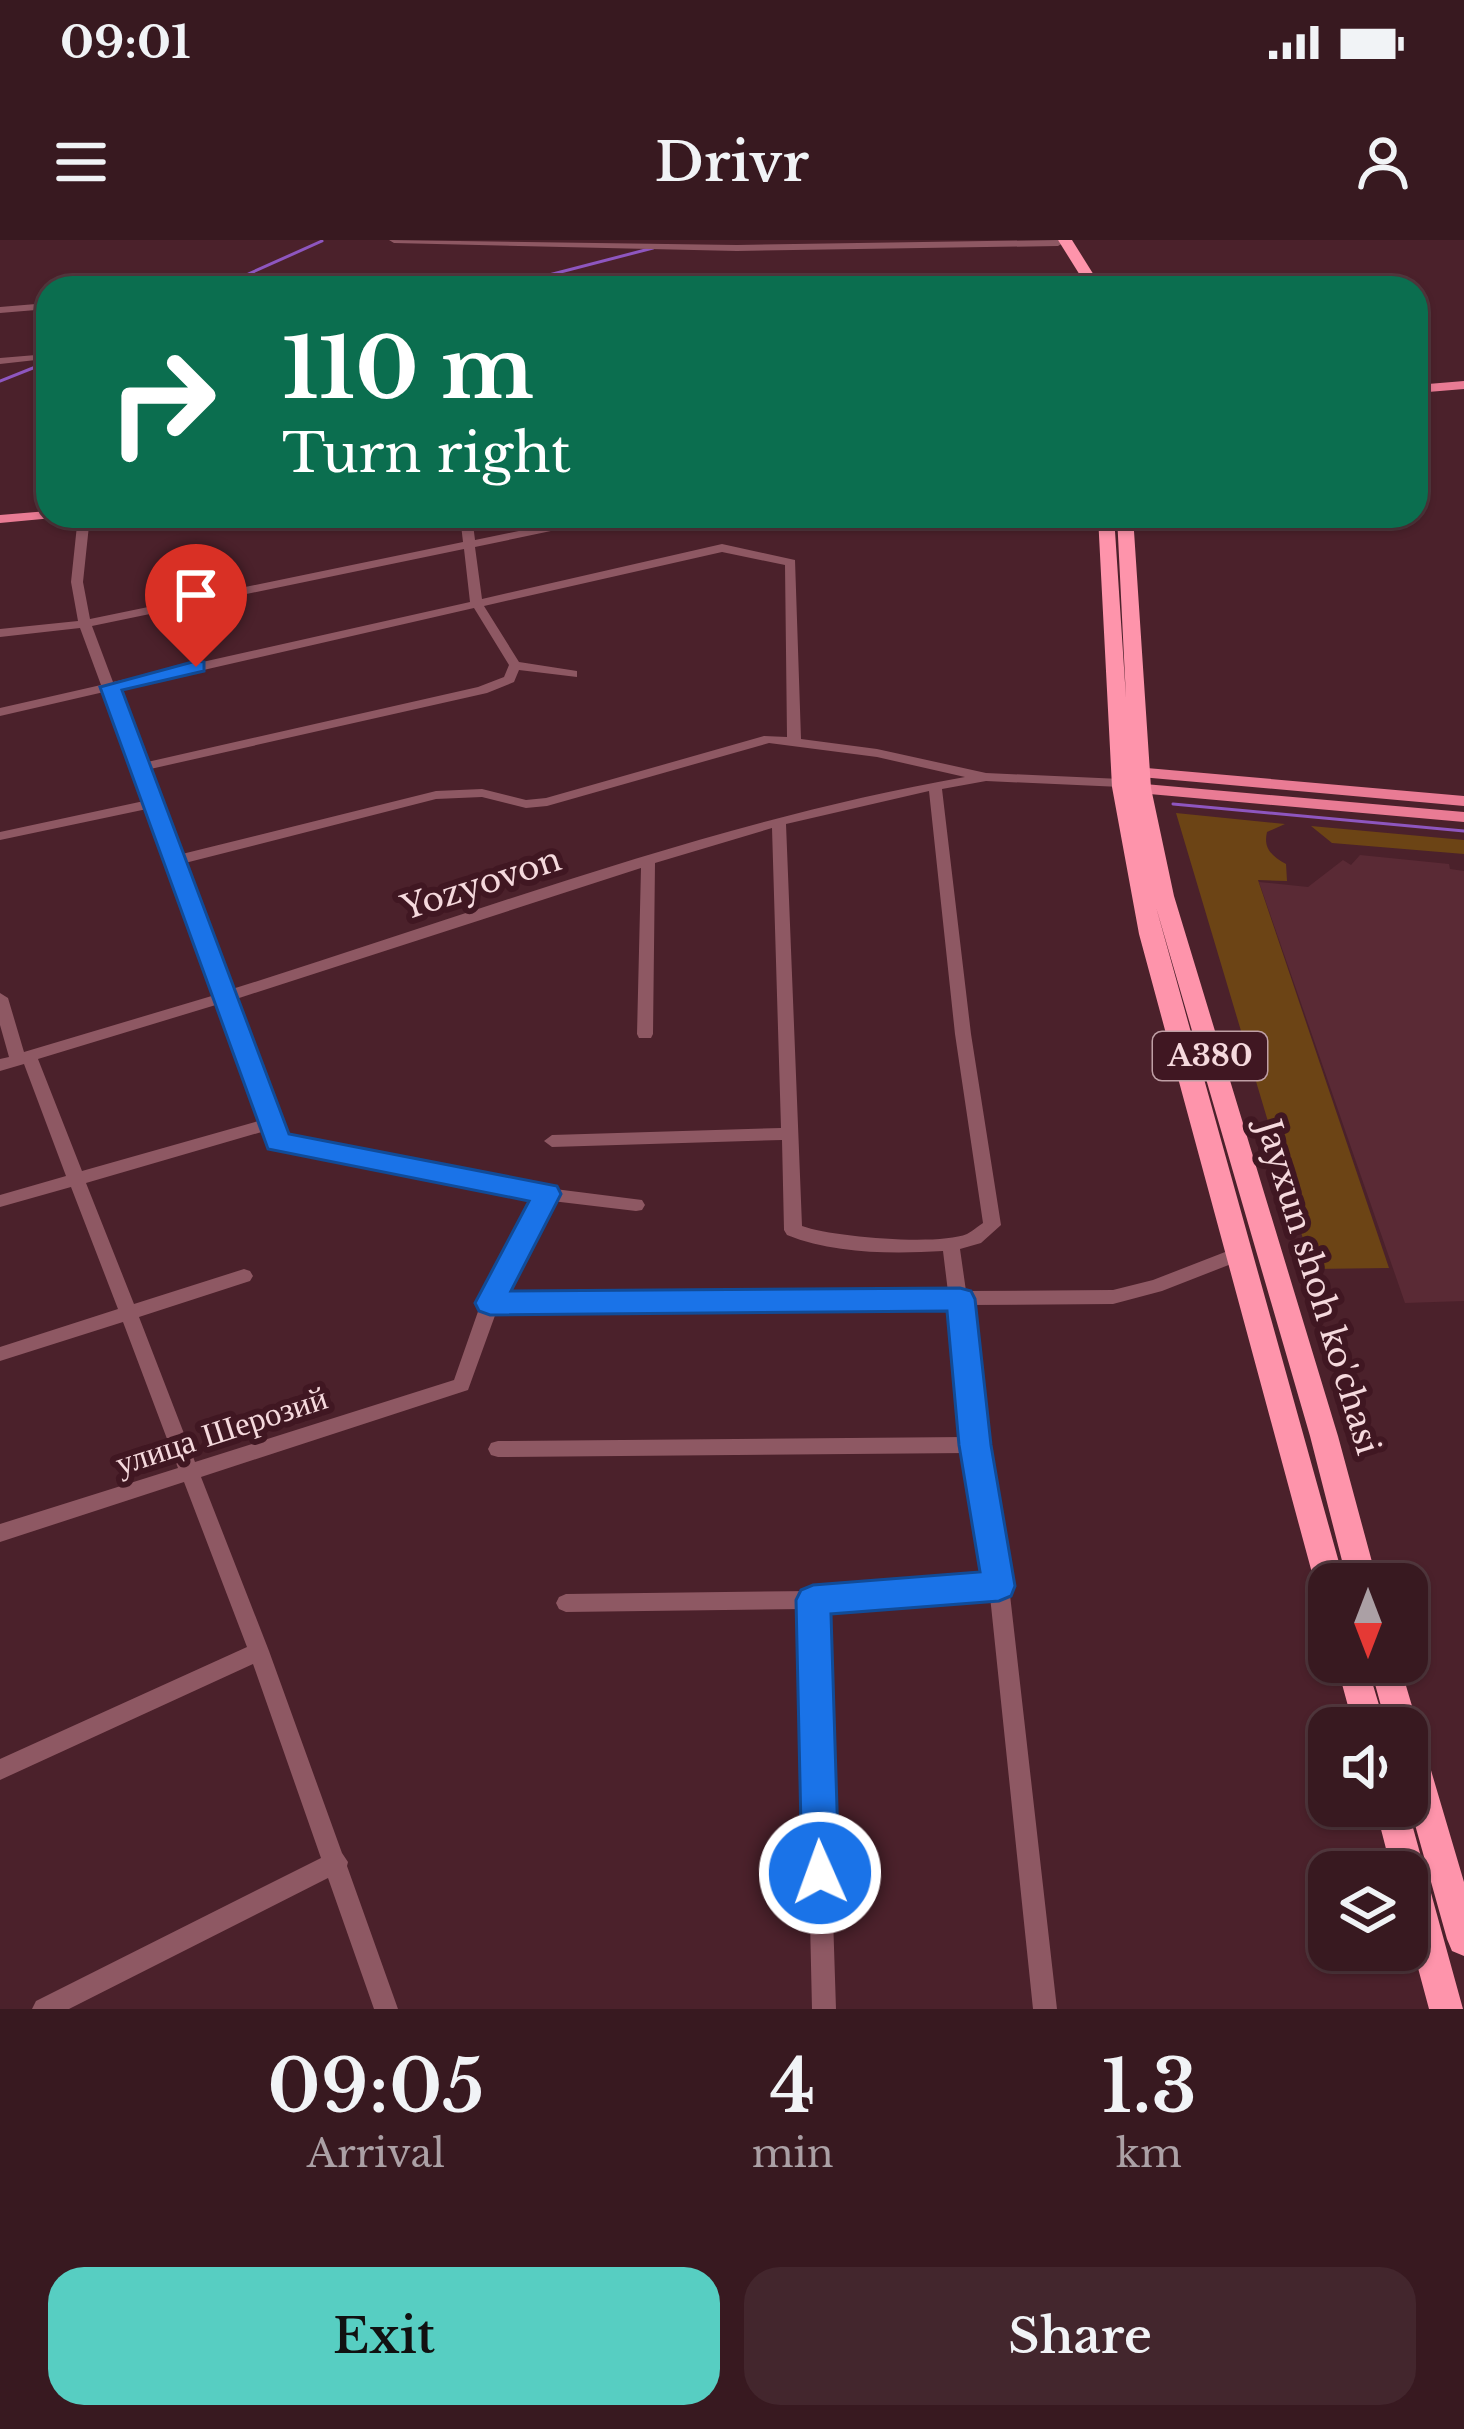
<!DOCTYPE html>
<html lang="en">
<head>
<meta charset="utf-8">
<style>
  body { margin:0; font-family:"Libre Baskerville",serif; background:#43262d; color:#f1f3f6; height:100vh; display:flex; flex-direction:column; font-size:45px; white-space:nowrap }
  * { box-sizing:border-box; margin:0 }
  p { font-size:39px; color:#aba0a5 }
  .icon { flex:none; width:66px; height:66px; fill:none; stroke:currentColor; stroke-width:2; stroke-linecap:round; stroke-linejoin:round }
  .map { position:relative; height:1769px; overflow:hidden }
  .panel { display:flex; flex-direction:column; background:#381920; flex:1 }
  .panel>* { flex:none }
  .hud { position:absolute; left:36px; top:36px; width:1392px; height:252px; border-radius:36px; box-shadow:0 3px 9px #0004,0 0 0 3px #52383e; background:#0b6e4f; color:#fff; overflow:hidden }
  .needle { width:78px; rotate:180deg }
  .buttons { position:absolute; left:1308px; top:1323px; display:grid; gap:24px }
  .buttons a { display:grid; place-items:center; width:120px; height:120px; border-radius:24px; background:#381920; box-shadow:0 3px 9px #0004,0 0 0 3px #52383e; font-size:60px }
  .pin { position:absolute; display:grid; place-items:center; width:102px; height:102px; color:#fff; margin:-123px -51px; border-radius:50% 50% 50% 0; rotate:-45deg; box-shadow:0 0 12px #0007 }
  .pin .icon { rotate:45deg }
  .me { position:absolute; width:132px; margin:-66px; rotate:358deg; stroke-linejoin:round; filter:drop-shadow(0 0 9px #0008) }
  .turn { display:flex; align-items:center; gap:42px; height:252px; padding:0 48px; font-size:54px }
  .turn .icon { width:156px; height:156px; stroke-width:2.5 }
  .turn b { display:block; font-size:84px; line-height:102px }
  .eta { display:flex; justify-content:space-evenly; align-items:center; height:204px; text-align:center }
  .eta b { font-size:72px; font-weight:600; line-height:84px }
  .primary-button { display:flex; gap:24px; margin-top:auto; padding:24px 48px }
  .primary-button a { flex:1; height:138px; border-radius:36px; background:#57cec2; color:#111; font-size:48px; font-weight:600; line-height:138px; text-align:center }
  .primary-button a+a { background:#43262d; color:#f1f3f6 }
  .status { display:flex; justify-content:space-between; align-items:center; height:84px; padding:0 60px; background:#381920; direction:ltr }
  .status svg { height:33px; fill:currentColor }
  header { display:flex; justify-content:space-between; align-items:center; height:156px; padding:0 48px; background:#381920; font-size:54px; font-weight:600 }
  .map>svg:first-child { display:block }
  .built { fill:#5a2a35 }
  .green { fill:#6c4415 }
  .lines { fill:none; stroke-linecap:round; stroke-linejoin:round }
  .stream { stroke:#8e56bf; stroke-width:3 }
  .minor { fill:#8e5863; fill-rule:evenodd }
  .major { fill:#e97b94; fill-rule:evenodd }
  .highway { fill:#fe94ab; fill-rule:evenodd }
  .route { fill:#1a73e8; stroke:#114b97; stroke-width:3 }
  .labels { text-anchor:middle; stroke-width:12; stroke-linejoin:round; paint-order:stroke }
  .shield { fill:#401722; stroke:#bf9fa5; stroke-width:3 }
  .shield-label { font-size:30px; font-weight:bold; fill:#f5d9dd }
  .street-label { font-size:33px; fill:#f5d9dd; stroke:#401722 }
</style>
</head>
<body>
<div class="status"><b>09:01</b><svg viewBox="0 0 49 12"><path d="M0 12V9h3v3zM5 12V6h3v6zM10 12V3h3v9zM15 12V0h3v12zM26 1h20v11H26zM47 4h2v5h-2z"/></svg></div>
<header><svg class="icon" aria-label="menu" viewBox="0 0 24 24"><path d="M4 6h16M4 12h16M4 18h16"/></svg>Drivr<svg class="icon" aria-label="person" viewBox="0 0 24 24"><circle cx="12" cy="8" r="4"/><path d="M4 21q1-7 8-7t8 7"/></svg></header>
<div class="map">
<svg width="1464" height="1769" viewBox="0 0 1464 1769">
  <rect width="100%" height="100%" fill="#4b212b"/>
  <path class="built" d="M1360,615L1449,624L1450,629L1464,631V1061L1405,1063L1259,642L1308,647L1343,620L1351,625Z"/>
  <path class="green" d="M1176,573L1285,584L1267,592C1263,609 1272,616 1286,624L1287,641L1258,640L1389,1028L1312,1029Z
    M1311,586L1464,600V614L1332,603Z"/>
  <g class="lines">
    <path class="stream" d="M217,48L322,1
      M499,48L653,8
      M0,141L48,122
      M1173,564L1464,591"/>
    <path class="minor" d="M389,0L737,5L1058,0L1063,3L1058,6L737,11L394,3Z
      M48,63V69L0,73V67Z
      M48,114V118L45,119L0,124V118Z
      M78,276H90L83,342L90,379L463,302L460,276H472L475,300L591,276H614L608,279L475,307L482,359L722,304L795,320L801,499L877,509L986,533L1121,539L1128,543L1121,547L986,541L942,549L971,794L1001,985L981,1003L960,1009L966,1051L1113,1050L1153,1040L1238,1007L1244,1009L1247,1014L1244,1019L1162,1051L1113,1064L967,1065L985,1205L1009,1346L1057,1769H1033L990,1356L823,1368L836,1769H812L803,1369L566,1372L559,1369L556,1363L559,1357L566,1354L813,1351L988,1338L967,1213L498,1217L491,1215L488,1209L491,1203L498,1201L965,1197L949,1066L497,1070L468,1150L201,1237L269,1411L342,1613L348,1622L347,1626L398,1769H374L328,1638L69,1769H32L36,1761L321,1618L253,1424L0,1540V1519L247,1407L184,1242L0,1302V1284L178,1228L123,1082L0,1121V1107L118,1069L71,947L0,967V955L66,936L24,824L0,831V819L9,817L0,785V753L8,758L24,812L215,755L147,569L0,600V592L144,561L104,452L0,476V468L101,445L80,388L0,397V389L78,381L71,342ZM464,309L470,362L113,442L92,386ZM722,312L785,325L787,497L764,496L546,558L526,560L482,549L436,551L178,615L146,530L487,453L514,442L519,430L577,437V431L519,422L484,366ZM474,368L509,425L504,437L478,447L143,523L116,450ZM769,503L877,517L965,537C714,581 473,674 229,750L181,624L436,559L482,557L526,568L547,566ZM929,551L955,794L983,983C980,985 971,992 967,994C938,1006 832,997 802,986L786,584ZM772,588L781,888L552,895L544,901L552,907L782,900L784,990L787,995C834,1014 893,1014 943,1011L948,1052L503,1056L552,961L636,971L642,970L645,965L642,960L547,948L285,897L233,760L641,628L637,794L639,798H651L653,794L655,623ZM219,764L262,880L82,931L38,819ZM265,891L272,906L278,908L536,958L481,1063L454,1140L195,1222L139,1077L250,1041L253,1036L250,1031L244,1029L134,1064L86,943Z"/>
    <path class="major" d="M1464,141V149L1416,153V145Z
      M48,271V276L53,278L0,283V275Z
      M1124,526L1464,556V566L1118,535L1115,531Z
      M1122,542L1464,572V582L1116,551L1113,547Z"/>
    <path class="highway" d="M1058,0H1072L1102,48H1088Z
      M1098,276H1114L1126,458L1117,276H1133L1151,548L1174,656L1338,1196L1378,1344H1348L1310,1196L1156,667L1345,1344H1329V1357L1320,1353L1315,1344L1139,694L1112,547Z
      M1336,1422H1366L1386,1488H1354Z
      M1369,1422H1399L1464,1642V1716L1452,1711L1447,1699L1407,1556V1488H1387Z
      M1375,1566H1407L1463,1769H1429L1407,1687V1632H1392Z"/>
  </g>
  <path class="route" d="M196,421L204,422V431L122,450L289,894L557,946L561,954L511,1051L960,1048L971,1051L975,1059L991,1205L1015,1346L1011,1356L999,1361L831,1374L839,1633L834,1646L820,1651L807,1646L802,1633L796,1360L801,1350L813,1345L980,1332L959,1205L947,1071L490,1075L479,1071L475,1063L529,961L268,909L100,447Z"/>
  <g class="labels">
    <rect class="shield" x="1153" y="792" width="114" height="48" rx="9"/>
    <g class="shield-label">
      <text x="1210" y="826">A380</text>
    </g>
    <g class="street-label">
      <text transform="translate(481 643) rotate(-18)" y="12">Yozyovon</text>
      <text transform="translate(1319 1047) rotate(73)" y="12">Jayxun shoh ko'chasi</text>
      <text transform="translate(221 1190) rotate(-18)" y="12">улица Шерозий</text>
    </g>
  </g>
</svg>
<div class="buttons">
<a><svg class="needle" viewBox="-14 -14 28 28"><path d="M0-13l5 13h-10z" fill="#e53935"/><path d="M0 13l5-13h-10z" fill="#aba0a5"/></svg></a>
<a><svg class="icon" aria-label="sound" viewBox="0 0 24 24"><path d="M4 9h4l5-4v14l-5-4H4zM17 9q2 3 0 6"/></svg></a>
<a><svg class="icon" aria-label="layers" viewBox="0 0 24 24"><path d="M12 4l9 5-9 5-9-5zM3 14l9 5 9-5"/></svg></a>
</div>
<div class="pin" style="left:196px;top:427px;background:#d93025"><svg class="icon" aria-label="arrive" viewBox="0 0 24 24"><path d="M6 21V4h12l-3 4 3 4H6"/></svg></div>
<svg class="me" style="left:820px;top:1633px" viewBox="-20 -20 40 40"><circle r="17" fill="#1a73e8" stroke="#fff" stroke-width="3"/><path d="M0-11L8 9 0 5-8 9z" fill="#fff"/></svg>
<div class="hud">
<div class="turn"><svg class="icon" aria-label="right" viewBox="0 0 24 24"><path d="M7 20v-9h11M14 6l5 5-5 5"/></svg><div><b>110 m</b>Turn right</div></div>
</div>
</div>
<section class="panel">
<div class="eta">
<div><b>09:05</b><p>Arrival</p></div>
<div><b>4</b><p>min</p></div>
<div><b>1.3</b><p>km</p></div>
</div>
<div class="primary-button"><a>Exit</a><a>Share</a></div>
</section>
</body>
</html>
